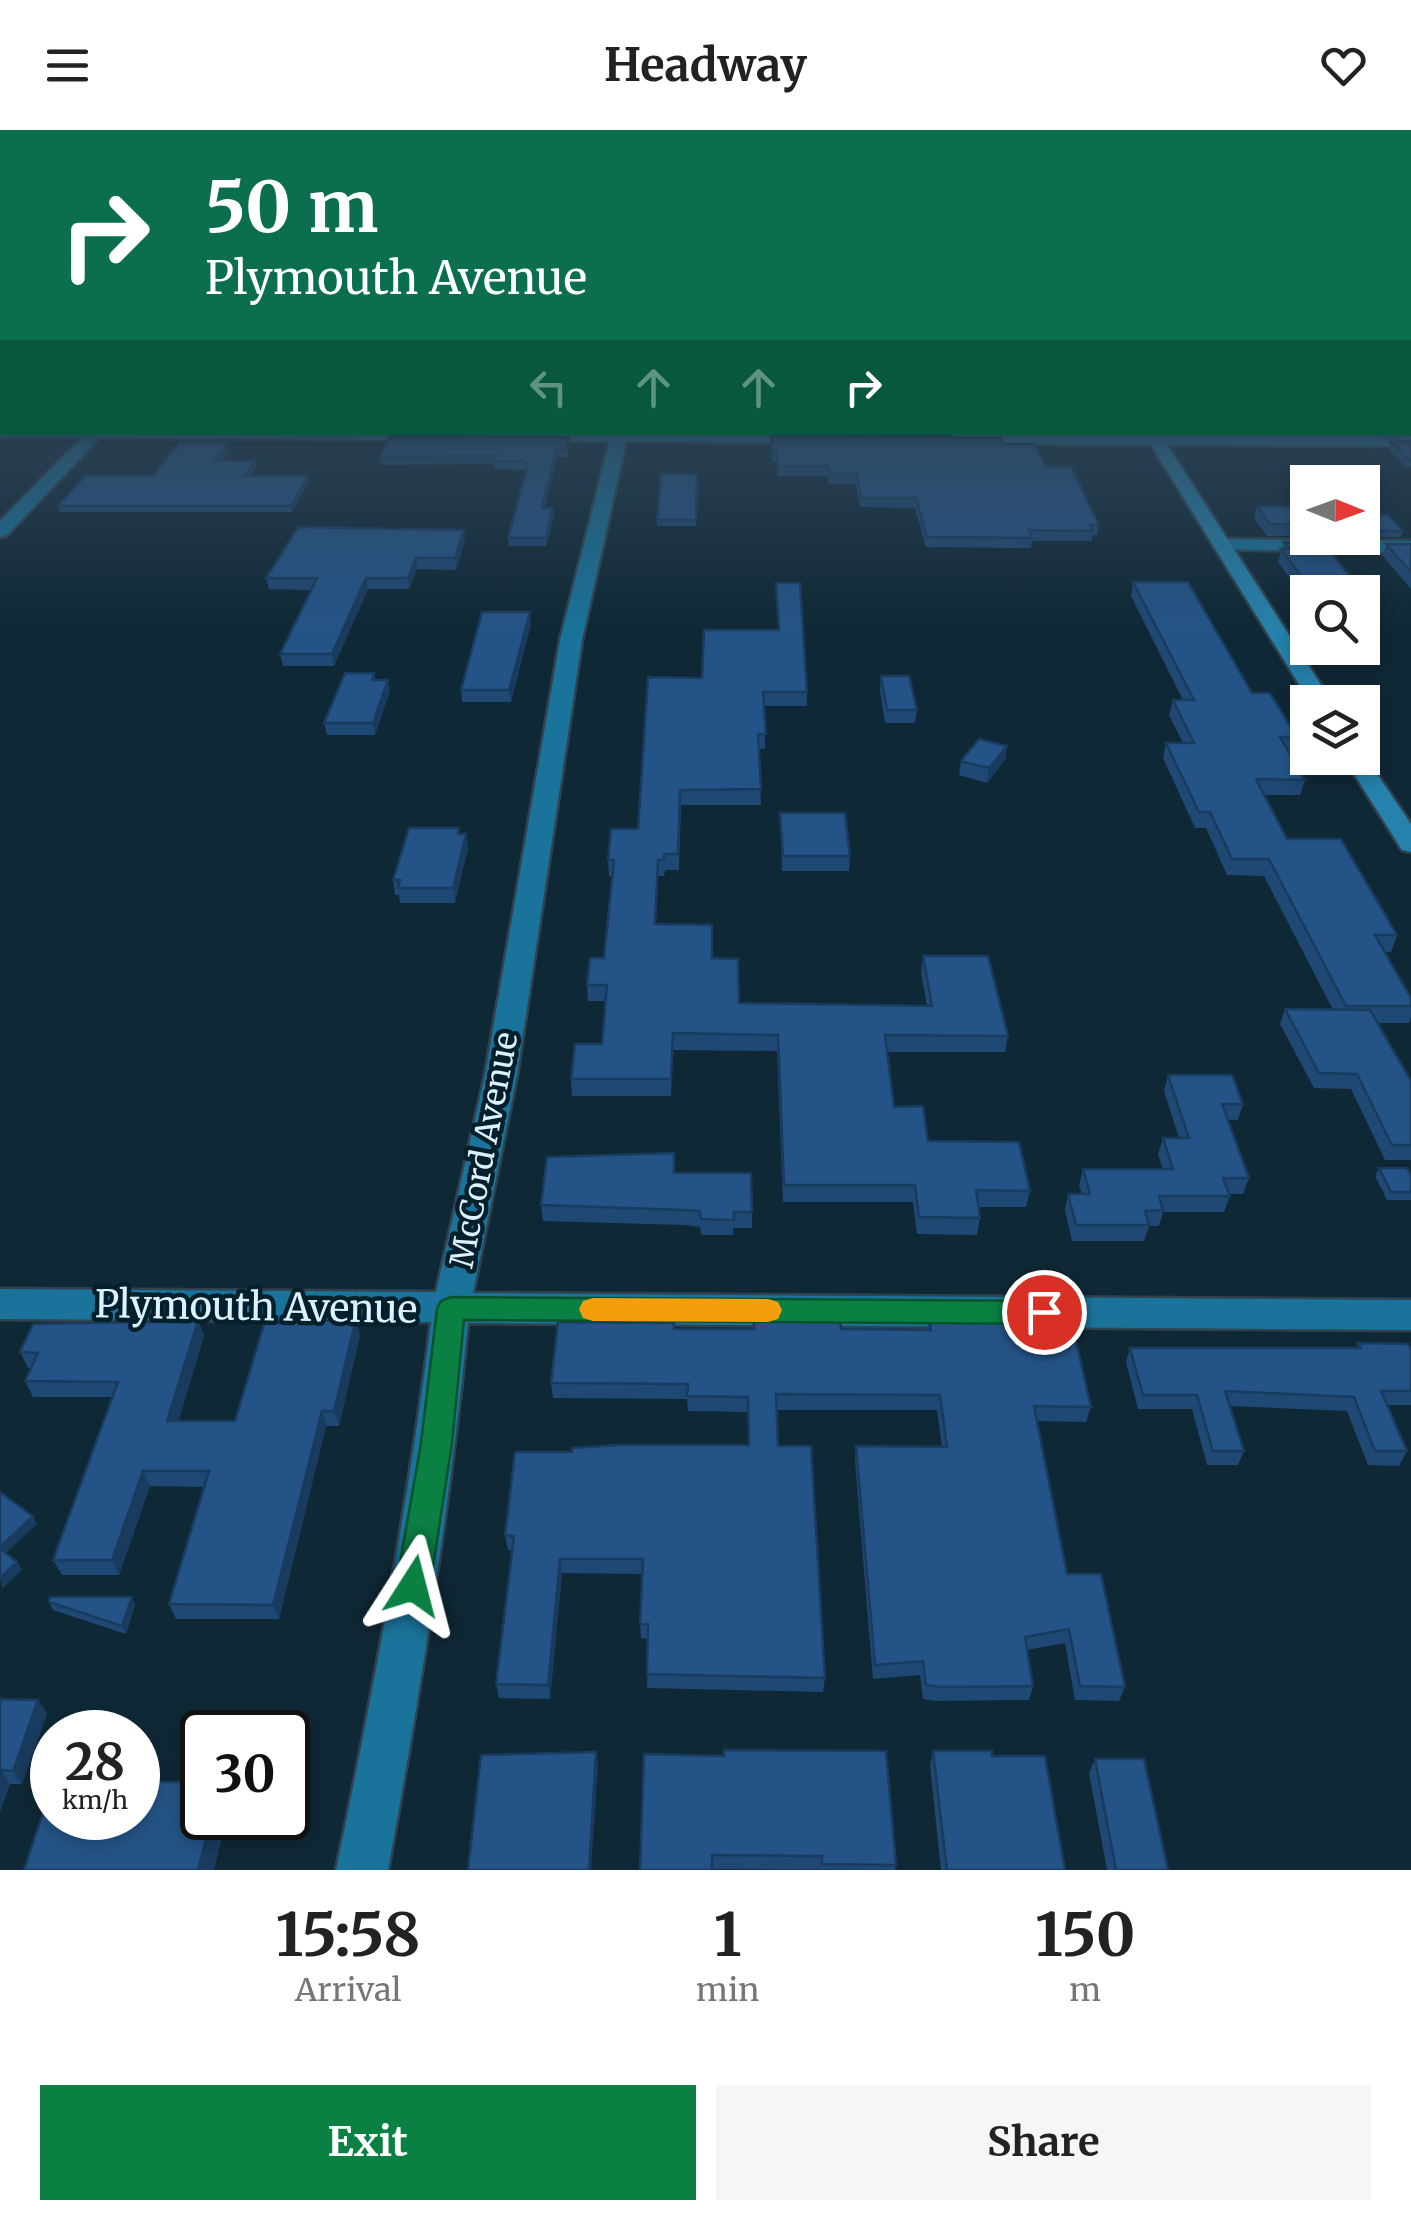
<!DOCTYPE html>
<html lang="en">
<head>
<meta charset="utf-8">
<style>
  body { margin:0; font-family:Merriweather,serif; background:#f6f6f6; color:#222; height:100vh; display:flex; flex-direction:column; font-size:38px; white-space:nowrap }
  * { box-sizing:border-box; margin:0 }
  p { font-size:32px; color:#767676 }
  .icon { flex:none; width:55px; height:55px; fill:none; stroke:currentColor; stroke-width:2; stroke-linecap:round; stroke-linejoin:round }
  .map { position:relative; height:1740px; overflow:hidden }
  .details { display:flex; flex-direction:column; background:#fff; flex:1 }
  .details>* { flex:none }
  .top-card { position:absolute; left:0px; top:0px; width:1412px; height:305px; box-shadow:0 5px 15px #0003; background:#0b6e4f; color:#fff; overflow:hidden }
  .needle { width:65px; rotate:91deg }
  .buttons { position:absolute; left:1290px; top:335px; display:grid; gap:20px }
  .buttons a { display:grid; place-items:center; width:90px; height:90px; border-radius:0px; background:#fff; box-shadow:0 5px 15px #0003; font-size:50px }
  .speed { position:absolute; left:30px; top:1580px; display:flex; gap:20px; font-size:50px; font-weight:700; text-align:center }
  .speed>* { display:grid; place-content:center; width:130px; height:130px; border-radius:50%; background:#fff; box-shadow:0 5px 15px #0003; line-height:1 }
  .speed small { font-size:25px; font-weight:400 }
  .speed .limit { border:5px solid #111; border-radius:15px; background:#fff; color:#111 }
  .pin { position:absolute; display:grid; place-items:center; width:85px; height:85px; color:#fff; margin:-42px; border:5px solid #fff; border-radius:50%; box-shadow:0 2px 10px #0007 }
  .me { position:absolute; width:110px; margin:-55px; rotate:9deg; stroke-linejoin:round; filter:drop-shadow(0 0 8px #0008) }
  .turn { display:flex; align-items:center; gap:35px; height:210px; padding:0 40px; font-size:45px }
  .turn .icon { width:130px; height:130px; stroke-width:2.5 }
  .turn b { display:block; font-size:70px; line-height:85px }
  .lanes { display:flex; align-items:center; height:95px; padding:0 40px; background:#0003; justify-content:center; gap:50px; direction:ltr }
  .lanes .off { opacity:.35 }
  .eta { display:flex; justify-content:space-evenly; align-items:center; height:170px; text-align:center }
  .eta b { font-size:60px; font-weight:700; line-height:70px }
  .action { display:flex; gap:20px; margin-top:auto; padding:20px 40px }
  .action a { flex:1; height:115px; border-radius:0px; background:#0b8043; color:#fff; font-size:40px; font-weight:700; line-height:115px; text-align:center }
  .action a+a { background:#f6f6f6; color:#222 }
  header { display:flex; justify-content:space-between; align-items:center; height:130px; padding:0 40px; background:#fff; font-size:45px; font-weight:700 }
  .map>svg:first-child { display:block }
  .lines { fill:none; stroke-linecap:round; stroke-linejoin:round }
  .street-casing { stroke:#30424e; stroke-width:5 }
  .secondary-casing { stroke:#30424e; stroke-width:5 }
  .street { fill:#1a739a; fill-rule:evenodd }
  .secondary { fill:#2682ac; fill-rule:evenodd }
  .wall { fill:#1f4874 }
  .shaded-wall { fill:#193b5e }
  .building { fill:#245487; stroke:#193b5e; stroke-width:2.5 }
  .route { fill:#0b8043; stroke:#07532c; stroke-width:2.5 }
  .slow { fill:#f59e0b }
  .labels { text-anchor:middle; stroke-width:9; stroke-linejoin:round; paint-order:stroke }
  .street-label { font-size:32px; fill:#dbf2ff; stroke:#051f2b }
  .near-street-label { font-size:38px; fill:#dbf2ff; stroke:#051f2b }
</style>
</head>
<body>
<header><svg class="icon" aria-label="menu" viewBox="0 0 24 24"><path d="M4 6h16M4 12h16M4 18h16"/></svg>Headway<svg class="icon" aria-label="heart" viewBox="0 0 24 24"><path d="M12 20l-8-8c-3-5 5-10 8-4 3-6 11-1 8 4z"/></svg></header>
<div class="map">
<svg width="1411" height="1740" viewBox="0 0 1411 1740">
  <rect width="100%" height="100%" fill="#0f2835"/>
  <g class="lines">
    <defs>
      <path id="street" d="M0,298L2,302H105L7,405L0,407V391L82,308H0Z
        M612,302H628L582,510L517,945L473,1163L1411,1170V1200L468,1193C450,1376 421,1559 388,1740H336C374,1559 408,1376 431,1192L0,1189V1159L436,1162L485,945L560,510Z
        M1222,409L1411,411V423L1215,419V411Z"/>
      <path id="secondary" d="M88,302L808,303L816,308L808,313L96,308Z
        M1143,302L1411,306V316L1167,315L1332,572H1310L1151,315L959,314L951,309L959,304Z
        M1362,622L1411,694V722L1402,720L1344,628H1362Z"/>
    </defs>
    <use href="#street" class="street-casing"/>
    <use href="#secondary" class="secondary-casing"/>
    <use href="#street" class="street"/>
    <use href="#secondary" class="secondary"/>
  </g>
  <path class="wall" d="M771,306L1003,314L1046,337L1099,395L1097,405H1093L1092,411H1032L1031,418L926,417L915,378L860,377L856,354H829L828,346H778L777,332H772Z
    M1411,311V337H1406L1389,320L1391,312Z
    M229,312L230,319L221,331H255L256,338L250,346L309,352L292,382H60L58,376L153,346Z
    M569,314L567,327H557L545,378L554,387L546,416H509L508,408L526,341L525,340L494,339V334L382,335L380,327Z
    M697,344L696,396H657V390Z
    M1257,376L1308,392L1306,406H1267L1254,388Z
    M1362,385L1403,401L1401,407H1366L1362,403Z
    M465,411L456,440L417,439L409,459H368L334,536H283L280,524L312,460L269,459L266,448Z
    M1284,412L1362,462H1308V473L1278,432Z
    M1386,414H1411V459L1383,426Z
    M1133,452L1297,607L1292,622H1289L1305,650L1300,665H1264L1287,709L1397,805L1391,822H1385L1411,868V888L1409,893H1378L1411,951V1030H1385L1351,959L1314,958L1280,894L1285,879L1333,880L1264,746L1227,745L1206,698H1195L1163,628L1166,613H1183L1169,585L1173,570H1183L1131,466Z
    M776,453L807,562V576H764L765,619H759L761,675H681L679,740H665L664,746H658L656,794L712,828L739,873L927,876L921,842L923,826L1008,906L1005,922H887L894,977L928,1011L1030,1061L1026,1077H978L980,1088L977,1105L917,1104L913,1072H783L777,921L673,920L671,966H572L571,949L602,914L605,871H588L587,855L604,828L612,746H609L608,730L638,699L702,548L778,500Z
    M531,494L511,572H462L461,560Z
    M374,543L375,550H388L390,561L375,605H327L324,593Z
    M881,546L917,580L915,593H885L880,560Z
    M1007,616L1005,630L987,653L959,645L961,631Z
    M780,683L850,726L849,741H782Z
    M460,704L468,718L455,773H400L399,765H395L393,750Z
    M1168,945L1243,974L1238,990H1228L1249,1048L1243,1064H1229L1230,1066L1224,1082H1163L1159,1096H1149L1144,1111H1072L1065,1080L1068,1064H1082L1079,1055L1083,1039H1163L1158,1024L1163,1008H1179L1164,961Z
    M1379,1038L1411,1046V1070H1387L1375,1046Z
    M674,1043L752,1082V1098H733V1105H701L700,1097L684,1095L543,1091L541,1075Z
    M929,1188L1091,1277L1086,1292L1037,1291L1067,1444L1125,1557L1119,1571L1075,1570L1065,1513L1027,1520L1033,1556L1029,1570L936,1571L923,1569L920,1545L873,1549L855,1331L856,1316L942,1317L937,1280H776L778,1316L825,1548L823,1562L647,1558L648,1509L641,1508L640,1494L642,1444L562,1443L550,1569L499,1568L496,1554L513,1420H508L505,1405L572,1322L748,1315V1282L688,1281L687,1269L553,1268L551,1253L674,1199L927,1200Z
    M198,1191L204,1206L178,1291H235L360,1205L339,1296H326L279,1489H176L169,1474L205,1357L150,1356L119,1445H62L53,1430L112,1267H33L25,1251L31,1238H28L20,1222Z
    M1358,1213L1411,1219V1275H1387L1407,1321L1399,1336L1368,1335L1347,1281L1230,1276L1244,1321L1238,1335H1207L1192,1279H1138L1126,1232L1130,1218H1356Z
    M132,1467L135,1475L126,1504L53,1480L49,1472Z
    M0,1569L47,1583L22,1654H10L0,1682Z
    M933,1621L1065,1740H941L930,1635Z
    M644,1624L896,1735L895,1740L712,1739Z
    M1095,1629L1168,1740H1107L1089,1643Z"/>
  <path class="shaded-wall" d="M229,312L230,319L216,338L215,331Z
    M557,319V327L543,387L542,378Z
    M255,331L256,338L246,352L245,346Z
    M308,346L309,352L292,382L291,376Z
    M553,378L554,387L546,416V408Z
    M464,400L465,411L456,440L455,428Z
    M416,428L417,439L409,459L408,448Z
    M366,448L368,459L334,536L332,524Z
    M530,482L531,494L511,572L509,560Z
    M388,550L390,561L375,605L373,593Z
    M1007,616L1005,630L987,653L989,638Z
    M466,704L468,718L455,773L453,758Z
    M356,1189L360,1205L339,1296L334,1281Z
    M198,1191L204,1206L174,1307L167,1291Z
    M322,1281L326,1296L279,1489L273,1475Z
    M143,1341L150,1356L119,1445L112,1430Z
    M33,1386L37,1394L4,1425L0,1417Z
    M560,1429L562,1443L550,1569L548,1555Z
    M17,1432L22,1440L2,1459L0,1448Z
    M132,1467L135,1475L126,1504L122,1496Z
    M38,1570L47,1583L22,1654L13,1641Z
    M596,1622L598,1636L591,1740H589Z
    M1,1640L10,1654L0,1682V1642Z
    M211,1688H227L214,1740H198Z"/>
  <path class="building" d="M0,258H2V282H0Z
    M391,306L569,307L566,319H557L542,378H553L546,408H508L528,335L524,331H494L495,326L380,327Z
    M771,306L1000,308L1003,314H1035L1046,337H1071L1099,395H1090L1093,401L1029,400L1032,408L927,407L916,368H861L857,344H830L828,336H778L777,322H772Z
    M1411,311V329H1408L1391,312Z
    M180,312H229L215,331H255L245,346H308L291,376H58L85,346H153Z
    M661,344H697L696,390H657Z
    M1257,376L1295,377L1308,394H1270Z
    M1362,385H1388L1403,401H1368L1362,395Z
    M298,397L464,400L455,428H416L408,448H366L332,524H280L317,448H266Z
    M1284,412L1324,413L1362,462H1313L1281,419H1290Z
    M1386,414H1411V442Z
    M1133,452H1188L1252,563H1270L1297,607H1280L1305,650L1256,649L1287,709H1341L1397,805H1375L1411,868V876H1346L1269,729H1232L1210,682H1199L1166,613H1194L1173,570H1194Z
    M776,453H800L807,562H763L766,604H758L761,659L680,660L678,724H664V730H658L655,794L712,795V828L738,829L739,873L932,876L923,826H988L1008,906L885,905L894,977L923,976L928,1011L1019,1012L1030,1061L976,1060L980,1088L919,1087L915,1055H784L778,905L673,903L671,949H571L575,914H602L607,855H587L590,828H604L614,730H608L611,699H638L648,547L702,548L704,500H779Z
    M482,482H530L509,560H461Z
    M345,543H374L372,550H388L373,593H324Z
    M881,546H909L917,580H887Z
    M979,609L1007,616L989,638L961,631Z
    M780,683H845L850,726H783Z
    M409,698H459L458,704H466L453,758H398L400,750H393Z
    M1285,879L1370,880L1411,951V1015H1392L1357,944L1319,943Z
    M1168,945H1232L1243,974H1222L1249,1048H1223L1230,1066H1159L1163,1080L1145,1081L1149,1095H1076L1068,1064H1090L1083,1039H1173L1163,1008H1189Z
    M674,1023V1043H751L752,1082H734V1090L701,1089L700,1081L684,1080L541,1075L547,1027Z
    M1379,1038H1407L1411,1046V1062H1391Z
    M929,1188L1071,1189L1091,1277L1034,1276L1067,1444H1101L1125,1557L1080,1556L1069,1499L1025,1507L1033,1556L940,1557L926,1555L923,1531L875,1535L856,1316L947,1317L940,1265L776,1264L778,1316H811L825,1548L647,1544L648,1494H640L643,1429H560L548,1555L496,1554L514,1406L505,1405L515,1322H572V1318L619,1315H749L748,1267L687,1266L688,1254L551,1253L558,1192L674,1193V1199H754V1191L840,1190L841,1199L931,1200Z
    M356,1189L334,1281H322L273,1475L169,1474L209,1341H143L112,1430H53L118,1252L25,1251L38,1223L20,1222L33,1194L198,1191L167,1291H235L264,1194Z
    M1358,1213L1408,1214L1411,1219V1261H1381L1407,1321H1375L1354,1267L1225,1261L1244,1321H1213L1197,1265H1143L1130,1218H1361Z
    M0,1362L33,1386L0,1417Z
    M0,1418L17,1432L0,1448Z
    M50,1467H132L122,1496L49,1472Z
    M0,1569L38,1570L13,1641L1,1640L0,1642Z
    M724,1620L886,1621L896,1735L822,1734V1726L712,1725V1740H640L644,1624L724,1626Z
    M933,1621H992V1626H1045L1065,1740H947Z
    M596,1622L589,1740H468L481,1625Z
    M1095,1629H1144L1168,1740H1116Z
    M138,1652H202V1688H211L198,1740H24L52,1655V1688H138Z"/>
  <linearGradient id="sky" x2="0" y2="1"><stop stop-color="#08161d"/><stop offset="0.51" stop-color="#31485c"/><stop offset="1" stop-color="#31485c" stop-opacity="0"/></linearGradient>
  <rect width="1411" height="501" fill="url(#sky)"/>
  <path class="route" d="M451,1167L1044,1171L1054,1174L1059,1182L1054,1190L1044,1194L464,1190L452,1313L430,1456L425,1467L413,1472L401,1467L396,1456L421,1313L437,1179L441,1171Z"/>
  <path class="slow" d="M593,1168L768,1169L778,1172L782,1180L778,1189L768,1192L593,1191L583,1188L579,1179L583,1171Z"/>
  <g class="labels">
    <g class="street-label">
      <text transform="translate(484 1020) rotate(-79)" y="11">McCord Avenue</text>
    </g>
    <g class="near-street-label">
      <text transform="translate(256 1177) rotate(1)" y="13">Plymouth Avenue</text>
    </g>
  </g>
</svg>
<div class="buttons">
<a><svg class="needle" viewBox="-14 -14 28 28"><path d="M0-13l5 13h-10z" fill="#e53935"/><path d="M0 13l5-13h-10z" fill="#767676"/></svg></a>
<a><svg class="icon" aria-label="search" viewBox="0 0 24 24"><circle cx="10" cy="10" r="6"/><path d="M15 15l6 6"/></svg></a>
<a><svg class="icon" aria-label="layers" viewBox="0 0 24 24"><path d="M12 4l9 5-9 5-9-5zM3 14l9 5 9-5"/></svg></a>
</div>
<div class="speed"><div>28<small>km/h</small></div><div class="limit">30</div></div>
<div class="pin" style="left:1044px;top:1182px;background:#d93025"><svg class="icon" aria-label="arrive" viewBox="0 0 24 24"><path d="M6 21V4h12l-3 4 3 4H6"/></svg></div>
<svg class="me" style="left:413px;top:1456px" viewBox="-20 -20 40 40"><path d="M0-17L14 15 0 8-14 15z" fill="#0b8043" stroke="#fff" stroke-width="4"/></svg>
<div class="top-card">
<div class="turn"><svg class="icon" aria-label="right" viewBox="0 0 24 24"><path d="M7 20v-9h11M14 6l5 5-5 5"/></svg><div><b>50 m</b>Plymouth Avenue</div></div>
<div class="lanes"><svg class="icon off" aria-label="left" viewBox="0 0 24 24"><path d="M17 20v-9H6M10 6l-5 5 5 5"/></svg><svg class="icon off" aria-label="ahead" viewBox="0 0 24 24"><path d="M12 20V5M6 11l6-6 6 6"/></svg><svg class="icon off" aria-label="ahead" viewBox="0 0 24 24"><path d="M12 20V5M6 11l6-6 6 6"/></svg><svg class="icon" aria-label="right" viewBox="0 0 24 24"><path d="M7 20v-9h11M14 6l5 5-5 5"/></svg></div>
</div>
</div>
<section class="details">
<div class="eta">
<div><b>15:58</b><p>Arrival</p></div>
<div><b>1</b><p>min</p></div>
<div><b>150</b><p>m</p></div>
</div>
<div class="action"><a>Exit</a><a>Share</a></div>
</section>
</body>
</html>
